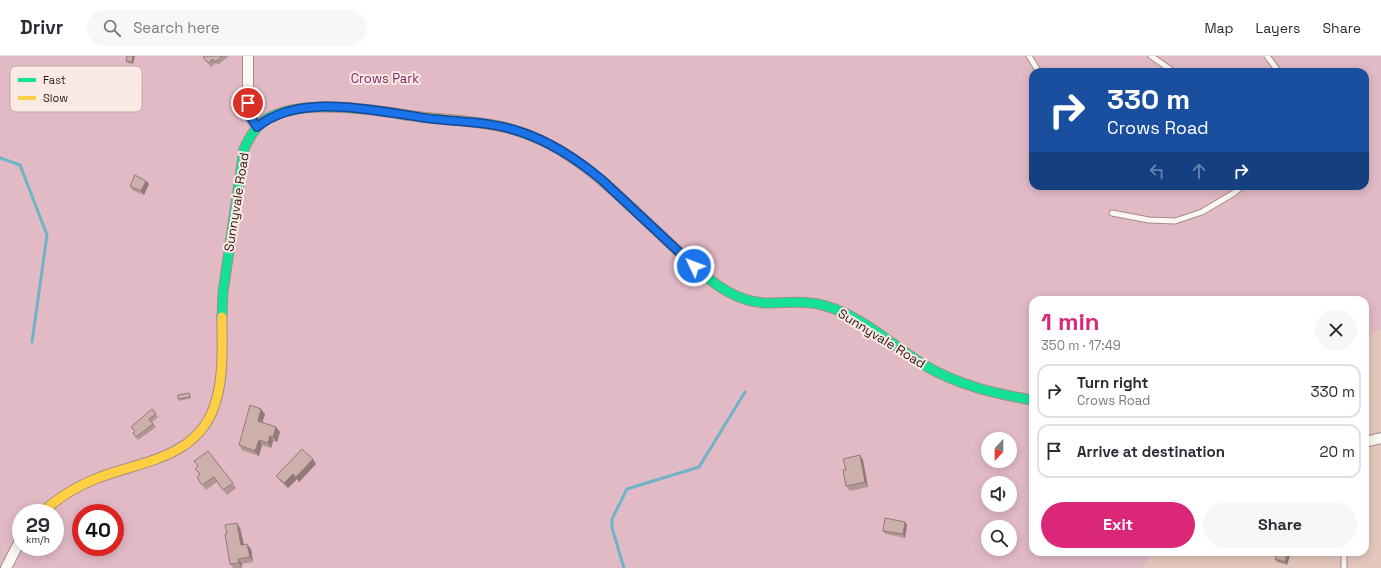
<!DOCTYPE html>
<html lang="en">
<head>
<meta charset="utf-8">
<style>
  body { margin:0; font-family:"Space Grotesk",sans-serif; background:#f7f7f7; color:#2b2b33; height:100vh; display:flex; flex-direction:column; font-size:15px; white-space:nowrap }
  * { box-sizing:border-box; margin:0 }
  p { font-size:13px; color:#7c7c81 }
  .icon { flex:none; width:22px; height:22px; fill:none; stroke:currentColor; stroke-width:2; stroke-linecap:round; stroke-linejoin:round }
  .map { position:relative; flex:1; overflow:hidden }
  .panel { position:absolute; left:1029px; top:240px; width:340px; height:260px; display:flex; flex-direction:column; background:#fff; border-radius:12px; box-shadow:0 2px 10px #0003 }
  .panel>* { flex:none }
  .hud { position:absolute; left:1029px; top:12px; width:340px; height:122px; border-radius:12px; box-shadow:0 2px 10px #0003; background:#1a4fa0; color:#fff; overflow:hidden }
  .needle { width:26px; rotate:201deg }
  .buttons { position:absolute; left:981px; top:376px; display:grid; gap:8px }
  .buttons a { display:grid; place-items:center; width:36px; height:36px; border-radius:50%; background:#fff; box-shadow:0 2px 10px #0003; font-size:20px }
  .speed { position:absolute; left:12px; top:448px; display:flex; gap:8px; font-size:20px; font-weight:700; text-align:center }
  .speed>* { display:grid; place-content:center; width:52px; height:52px; border-radius:50%; background:#fff; box-shadow:0 2px 10px #0003; line-height:1 }
  .speed small { font-size:10px; font-weight:400 }
  .speed .limit { border:6px solid #d22; background:#fff; color:#111 }
  .pin { position:absolute; display:grid; place-items:center; width:34px; height:34px; color:#fff; margin:-17px; border:2px solid #fff; border-radius:50%; box-shadow:0 1px 4px #0007 }
  .me { position:absolute; width:44px; margin:-22px; rotate:313deg; stroke-linejoin:round; filter:drop-shadow(0 0 3px #0008) }
  .turn { display:flex; align-items:center; gap:14px; height:84px; padding:0 12px; font-size:18px }
  .turn .icon { width:52px; height:52px; stroke-width:2.5 }
  .turn b { display:block; font-size:28px; line-height:34px }
  .lanes { display:flex; align-items:center; height:38px; padding:0 12px; background:#0003; justify-content:center; gap:20px; direction:ltr }
  .lanes .off { opacity:.35 }
  .round { display:grid; place-items:center; flex:none; width:42px; height:42px; border-radius:21px; background:#f7f7f7 }
  .headline { display:flex; align-items:center; justify-content:space-between; height:68px; padding:0 12px }
  h1 { font-size:24px; font-weight:700; line-height:30px; color:#db2777 }
  .primary-button { display:flex; gap:8px; margin-top:auto; padding:8px 12px }
  .primary-button a { flex:1; height:46px; border-radius:24px; background:#db2777; color:#fff; font-size:16px; font-weight:700; line-height:46px; text-align:center }
  .primary-button a+a { background:#f7f7f7; color:#2b2b33 }
  ul { padding:0; list-style:none }
  li { display:flex; align-items:center; gap:12px; height:54px; margin:0 8px 6px; padding:0 4px; border:2px solid #e1e1e2; border-radius:12px }
  li div { flex:1 }
  li b { display:block; font-size:15px }
  li em { font-style:normal }
  header { display:flex; align-items:center; gap:24px; box-sizing:border-box; height:56px; padding:0 20px; background:#fff; border-bottom:1px solid #e1e1e2 }
  header strong { font-size:19px }
  nav { display:flex; gap:22px; margin-inline-start:auto; font-size:14px }
  .search { width:280px; height:36px; background:#f7f7f7; display:flex; align-items:center; gap:10px; box-sizing:border-box; padding:0 14px; border-radius:22px; color:#7c7c81; font-size:15px }
  .map>svg:first-child { display:block }
  .green { fill:#e2bac6; fill-rule:evenodd }
  .lines { fill:none; stroke-linecap:round; stroke-linejoin:round }
  .stream { stroke:#6eb4c6; stroke-width:3 }
  .lane-casing { stroke:#a28d84; stroke-width:7 }
  .street-casing { stroke:#a28d84; stroke-width:12 }
  .fast-casing { stroke:#a28d84; stroke-width:11 }
  .slow-casing { stroke:#a28d84; stroke-width:11 }
  .lane { stroke:#fbf7f5; stroke-width:5 }
  .street { stroke:#fbf7f5; stroke-width:10 }
  .fast { stroke:#16e098; stroke-width:9 }
  .slow { stroke:#ffcf43; stroke-width:9 }
  .wall { fill:#b09793 }
  .shaded-wall { fill:#907b78 }
  .building { fill:#cdb0ab; stroke:#907b78 }
  .route-casing { stroke:#114b97; stroke-width:10 }
  .route { stroke:#1a73e8; stroke-width:7 }
  .labels { text-anchor:middle; stroke-width:4; stroke-linejoin:round; paint-order:stroke }
  .park-label { font-size:13px; fill:#802b69; stroke:#fbeae4 }
  .street-label { font-size:13px; fill:#2a1711; stroke:#fbeae4 }
  .key { fill:#fbeae4; stroke:#bcaba5; stroke-width:1 }
  .key-label { font-size:11px; fill:#2a1711 }
</style>
</head>
<body>
<header>
<strong>Drivr</strong>
<div class="search"><svg class="icon" aria-label="search" viewBox="0 0 24 24"><circle cx="10" cy="10" r="6"/><path d="M15 15l6 6"/></svg>Search here</div>
<nav><a>Map</a><a>Layers</a><a>Share</a></nav>
</header>
<div class="map">
<svg width="1381" height="512" viewBox="0 0 1381 512">
  <rect width="100%" height="100%" fill="#e5c8bd"/>
  <path class="green" d="M0,0H1381V273L1365,282V244H1033V496H1153L1142,512H0ZM1033,16H1365V130H1033ZM988,383H1010V405H988ZM988,427H1010V449H988ZM21,457H55V491H21ZM81,457H115V491H81ZM988,471H1010V493H988Z"/>
  <g class="lines">
    <path class="stream" d="M0,102L20,109L47,179L32,286
      M624,512L612,472V463L627,433L699,411L745,336"/>
    <defs>
      <path id="lane" d="M1029,0L1039,16
        M1151,0L1174,16
        M1267,0L1279,16
        M1112,157L1149,164L1175,165L1202,156L1234,137L1242,130
        M1344,512V496"/>
      <path id="street" d="M248,0V53L250,60L257,71
        M1365,386L1381,382
        M6,512L21,483"/>
      <path id="fast" d="M692,208C713,228 738,247 768,247C788,247 807,244 826,250C863,261 892,289 924,309C958,329 995,338 1033,344
        M222,261L223,236L244,93C249,82 255,71 265,64C297,42 370,53 406,59"/>
      <path id="slow" d="M406,59C441,64 478,64 511,73C559,86 595,117 630,150C651,169 671,189 692,208
        M41,457C57,443 75,431 95,423C140,405 198,403 215,348C224,321 222,290 222,261"/>
    </defs>
    <use href="#lane" class="lane-casing"/>
    <use href="#street" class="street-casing"/>
    <use href="#fast" class="fast-casing"/>
    <use href="#slow" class="slow-casing"/>
    <use href="#lane" class="lane"/>
    <use href="#street" class="street"/>
    <use href="#fast" class="fast"/>
    <use href="#slow" class="slow"/>
  </g>
  <path class="wall" d="M135,0L133,8L127,7L126,5Z
    M205,0H229L218,9L216,7L211,11L203,1Z
    M126,27L140,37L143,40L136,47L134,44L128,50L125,47L123,49L113,38L117,35L114,31Z
    M114,48L122,50L123,51L120,54Z
    M146,125L149,128L144,139L132,134L130,130Z
    M190,339L191,342L180,345L178,343Z
    M152,353L158,361L152,366L156,371L138,384L133,377Z
    M265,358L262,367L276,371L280,376L277,386L273,385L271,392L262,389L259,400L242,394L239,389Z
    M208,395L236,432L227,439L217,426L206,434L197,421L200,419L198,411Z
    M860,399L863,404L868,431L850,435L846,430V414Z
    M316,408L299,426L297,423L288,432L280,425L276,420Z
    M905,466L907,469L905,482L886,478L883,475Z
    M240,472L244,488L251,493L253,506L242,508V512H233L230,508L227,478Z
    M1277,496H1291L1287,509L1277,506L1275,503Z"/>
  <path class="shaded-wall" d="M133,0H135L133,8L132,6Z
    M146,125L149,128L144,139L141,135Z
    M261,353L265,358L261,370L258,365Z
    M276,371L280,376L277,386L273,381Z
    M270,380L273,385L271,392L268,387Z
    M259,384L262,389L259,400L255,395Z
    M860,399L863,404L868,431L865,426Z
    M313,403L316,408L299,426L296,421Z
    M293,418L297,423L288,432L284,427Z
    M905,466L907,469L905,482L903,478Z
    M237,467L240,472L245,494L241,489Z
    M247,488L251,493L253,506L250,501Z
    M1288,496H1291L1287,509L1285,506Z
    M238,503L242,508V512L239,507Z"/>
  <path class="building" d="M127,0H133L132,6L126,5Z
    M205,0H223L215,6L213,3L208,7L203,1Z
    M135,119L146,125L141,135L130,130Z
    M189,337L190,341L178,343V339Z
    M250,349L261,353L258,365L276,371L273,381L270,380L268,387L259,384L255,395L239,389Z
    M152,353L156,358L149,363L153,368L136,381L133,377L135,375L131,371Z
    M302,393L313,403L296,421L293,418L284,427L276,420Z
    M208,395L233,427L223,434L214,421L202,429L197,421L200,418L195,413L198,410L194,405Z
    M860,399L865,426L846,430L843,414H846L843,403Z
    M885,462L905,466L903,478L883,475Z
    M237,467L241,489L247,488L250,501L238,503L239,507L230,508L225,478H227L225,469Z
    M1277,496H1288L1285,506L1275,503Z"/>
  <g class="lines">
    <defs>
      <path id="route" d="M248,47L250,60L257,71C302,34 382,57 434,63C464,66 493,66 521,76C551,86 578,104 602,124L694,210"/>
    </defs>
    <use href="#route" class="route-casing"/>
    <use href="#route" class="route"/>
  </g>
  <g class="labels">
    <g class="park-label">
      <text x="385" y="27">Crows Park</text>
    </g>
    <g class="street-label">
      <text transform="translate(236 146) rotate(-81)" y="5">Sunnyvale Road</text>
      <text transform="translate(882 282) rotate(32)" y="5">Sunnyvale Road</text>
    </g>
  </g>
  <rect x="10" y="10" width="132" height="46" rx="6" class="key"/>
  <rect x="18" y="22" width="18" height="4" fill="#16e098"/>
  <rect x="18" y="40" width="18" height="4" fill="#ffcf43"/>
  <g class="key-label">
    <text x="43" y="28">Fast</text>
    <text x="43" y="46">Slow</text>
  </g>
</svg>
<div class="buttons">
<a><svg class="needle" viewBox="-14 -14 28 28"><path d="M0-13l5 13h-10z" fill="#e53935"/><path d="M0 13l5-13h-10z" fill="#7c7c81"/></svg></a>
<a><svg class="icon" aria-label="sound" viewBox="0 0 24 24"><path d="M4 9h4l5-4v14l-5-4H4zM17 9q2 3 0 6"/></svg></a>
<a><svg class="icon" aria-label="search" viewBox="0 0 24 24"><circle cx="10" cy="10" r="6"/><path d="M15 15l6 6"/></svg></a>
</div>
<div class="speed"><div>29<small>km/h</small></div><div class="limit">40</div></div>
<div class="pin" style="left:248px;top:47px;background:#d93025"><svg class="icon" aria-label="arrive" viewBox="0 0 24 24"><path d="M6 21V4h12l-3 4 3 4H6"/></svg></div>
<svg class="me" style="left:694px;top:210px" viewBox="-20 -20 40 40"><circle r="17" fill="#1a73e8" stroke="#fff" stroke-width="3"/><path d="M0-11L8 9 0 5-8 9z" fill="#fff"/></svg>
<div class="hud">
<div class="turn"><svg class="icon" aria-label="right" viewBox="0 0 24 24"><path d="M7 20v-9h11M14 6l5 5-5 5"/></svg><div><b>330 m</b>Crows Road</div></div>
<div class="lanes"><svg class="icon off" aria-label="left" viewBox="0 0 24 24"><path d="M17 20v-9H6M10 6l-5 5 5 5"/></svg><svg class="icon off" aria-label="ahead" viewBox="0 0 24 24"><path d="M12 20V5M6 11l6-6 6 6"/></svg><svg class="icon" aria-label="right" viewBox="0 0 24 24"><path d="M7 20v-9h11M14 6l5 5-5 5"/></svg></div>
</div>
<section class="panel">
<div class="headline"><div><h1>1 min</h1><p>350 m · 17:49</p></div><a class="round"><svg class="icon" aria-label="close" viewBox="0 0 24 24"><path d="M6 6l12 12M18 6L6 18"/></svg></a></div>
<ul>
<li><svg class="icon" aria-label="right" viewBox="0 0 24 24"><path d="M7 20v-9h11M14 6l5 5-5 5"/></svg><div><b>Turn right</b><p>Crows Road</p></div><em>330 m</em></li>
<li><svg class="icon" aria-label="arrive" viewBox="0 0 24 24"><path d="M6 21V4h12l-3 4 3 4H6"/></svg><div><b>Arrive at destination</b></div><em>20 m</em></li>
</ul>
<div class="primary-button"><a>Exit</a><a>Share</a></div>
</section>
</div>
</body>
</html>
